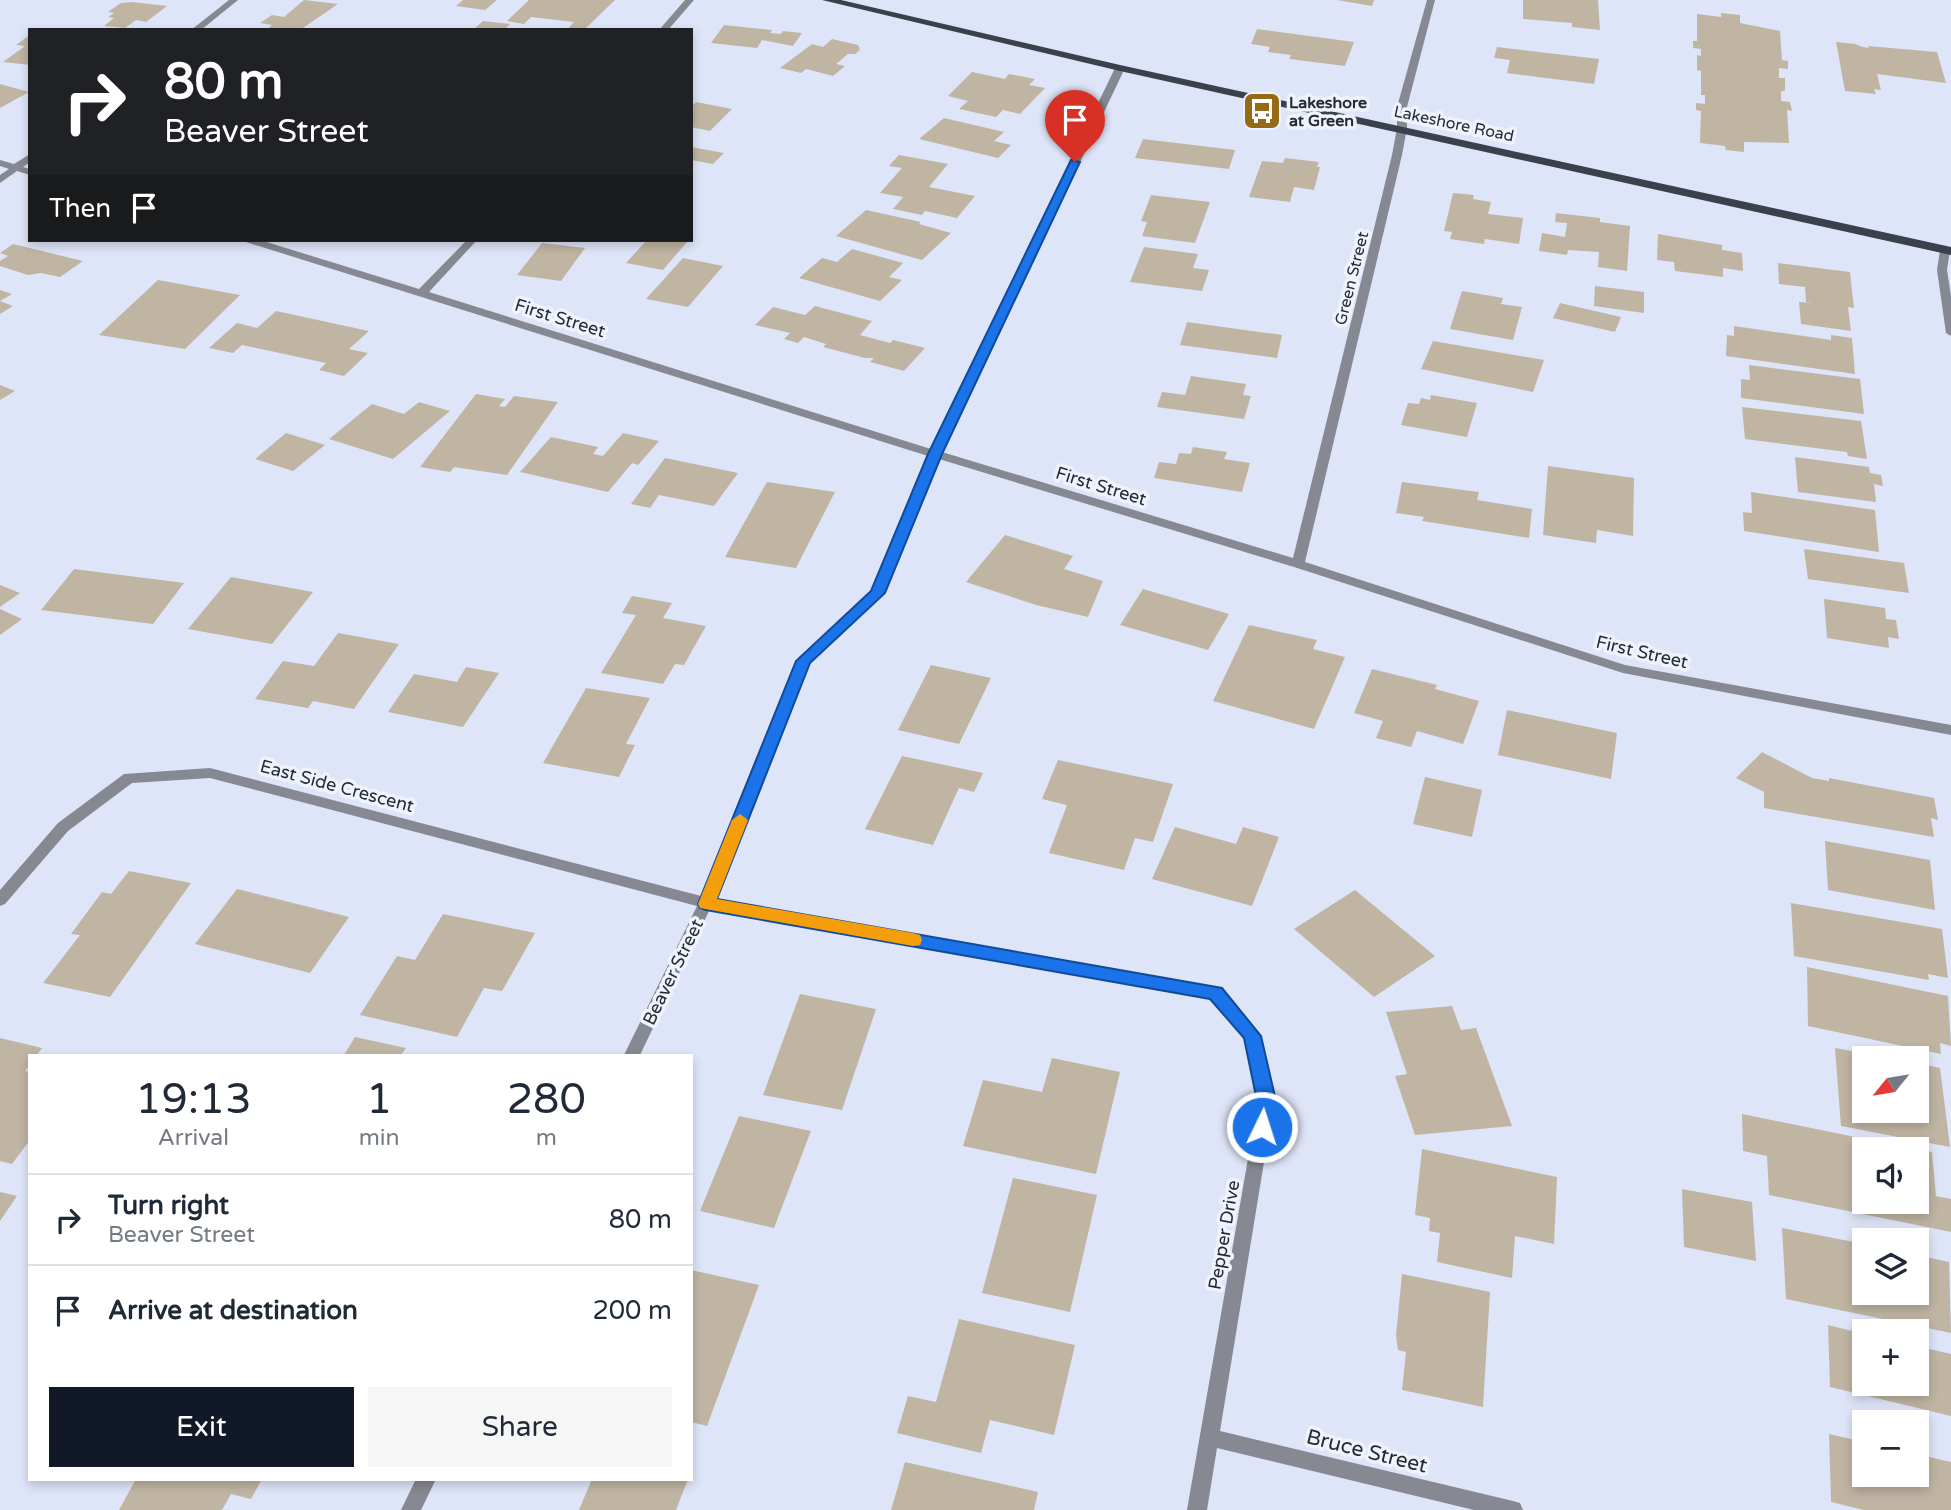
<!DOCTYPE html>
<html lang="en">
<head>
<meta charset="utf-8">
<style>
  body { margin:0; font-family:"Varela Round",sans-serif; background:#f6f6f7; color:#1f2937; height:100vh; display:flex; flex-direction:column; font-size:26px; white-space:nowrap }
  * { box-sizing:border-box; margin:0 }
  p { font-size:23px; color:#747a83 }
  .icon { flex:none; width:38px; height:38px; fill:none; stroke:currentColor; stroke-width:2; stroke-linecap:round; stroke-linejoin:round }
  .map { position:relative; flex:1; overflow:hidden }
  .drawer { position:absolute; left:28px; top:1054px; width:665px; height:427px; display:flex; flex-direction:column; background:#fff; border-radius:0px; box-shadow:0 4px 10px #0003 }
  .drawer>* { flex:none }
  .guide { position:absolute; left:28px; top:28px; width:665px; height:214px; border-radius:0px; box-shadow:0 4px 10px #0003; background:#202124; color:#fff; overflow:hidden }
  .needle { width:46px; rotate:240deg }
  .tools { position:absolute; left:1852px; top:1046px; display:grid; gap:14px }
  .tools a { display:grid; place-items:center; width:77px; height:77px; border-radius:0px; background:#fff; box-shadow:0 4px 10px #0003; font-size:35px }
  .pin { position:absolute; display:grid; place-items:center; width:60px; height:60px; color:#fff; margin:-72px -30px; border-radius:50% 50% 50% 0; rotate:-45deg; box-shadow:0 0 7px #0007 }
  .pin .icon { rotate:45deg }
  .me { position:absolute; width:77px; margin:-38px; rotate:4deg; stroke-linejoin:round; filter:drop-shadow(0 0 5px #0008) }
  .turn { display:flex; align-items:center; gap:24px; height:147px; padding:0 21px; font-size:32px }
  .turn .icon { width:91px; height:91px; stroke-width:2.5 }
  .turn b { display:block; font-size:49px; line-height:60px }
  .then { display:flex; align-items:center; height:66px; padding:0 21px; background:#0003; gap:14px; font-size:26px }
  .eta { display:flex; justify-content:space-evenly; align-items:center; height:119px; text-align:center }
  .eta b { font-size:42px; font-weight:600; line-height:49px }
  .primary-button { display:flex; gap:14px; margin-top:auto; padding:14px 21px }
  .primary-button a { flex:1; height:80px; border-radius:0px; background:#111827; color:#fff; font-size:28px; font-weight:600; line-height:80px; text-align:center }
  .primary-button a+a { background:#f6f6f7; color:#1f2937 }
  ul { padding:0; list-style:none }
  li { display:flex; align-items:center; gap:21px; height:91px; padding:0 21px; border-top:2px solid #e0e1e3 }
  li div { flex:1 }
  li b { display:block; font-size:26px }
  li em { font-style:normal }
  .map>svg:first-child { display:block }
  .building { fill:#c0b5a3 }
  .lines { fill:none; stroke-linecap:round; stroke-linejoin:round }
  .minor { fill:#868991; fill-rule:evenodd }
  .primary { fill:#3b404d; fill-rule:evenodd }
  .route { fill:#1a73e8; stroke:#114b97; stroke-width:2 }
  .slow { fill:#f59e0b }
  .labels { text-anchor:middle; stroke-width:7; stroke-linejoin:round; paint-order:stroke }
  .far-poi-label { font-size:16px; font-weight:bold; fill:#272a31; stroke:#eef3fe; text-anchor:start }
  .far-street-label { font-size:16px; fill:#272a31; stroke:#eef3fe }
  .street-label { font-size:18px; fill:#272a31; stroke:#eef3fe }
  .near-street-label { font-size:21px; fill:#272a31; stroke:#eef3fe }
</style>
</head>
<body>
<div class="map">
<svg width="1951" height="1510" viewBox="0 0 1951 1510">
  <rect width="100%" height="100%" fill="#dee5f8"/>
  <path class="building" d="M304,0L338,4L300,30H267L272,25L260,23L272,15L284,17Z
    M463,0H497L485,10L456,6Z
    M529,0H615L584,30H567L574,22L531,17L524,24L507,21Z
    M1337,0H1374L1372,6Z
    M1523,0H1598L1600,30L1572,27V23L1523,19Z
    M132,2L167,6L146,22L136,20L125,28L104,26L114,18L108,17L114,13L108,12L121,3Z
    M1721,13L1740,15V23L1780,31L1782,60L1788,61V69L1779,68V78H1785V91H1781V101L1790,102L1792,111L1787,110L1789,143L1744,142V152L1726,150L1725,146L1700,143L1701,111L1696,110V103L1705,104V95H1701V71L1697,70V55L1701,56V49L1693,48V41H1697V14L1721,17Z
    M483,21L510,24L504,30H473Z
    M724,25L772,30L770,33L781,34L783,31L802,33L793,46L762,40L757,48L711,43Z
    M1257,29L1354,42L1345,66L1289,59L1291,55L1268,52L1270,47L1251,44Z
    M30,35V65L3,62L25,46L16,45Z
    M832,39L858,45L860,50L855,54H848L836,64L845,66L833,76L806,69L801,73L780,68L812,44L823,47Z
    M1836,42L1855,44L1863,47L1869,48L1868,46L1937,52L1946,83L1877,74L1881,90L1874,89L1876,94L1845,91Z
    M1497,47L1599,59L1594,84L1507,73L1510,60L1494,58Z
    M972,72L1005,79L1009,74L1035,79L1029,85L1045,88L1020,114L1003,110L996,117L959,109L968,101L948,96Z
    M0,84L29,92L0,108Z
    M696,102L732,109L710,131L691,127V107Z
    M944,118L1004,132L994,141L1011,145L998,158L919,139Z
    M1143,139L1235,150L1229,169L1135,158Z
    M691,147L724,153L713,164L691,160Z
    M899,155L948,164L929,187L975,196L957,218L925,211L922,215L893,209L903,197L880,193L902,168L889,166Z
    M1285,158L1319,162L1317,167H1320L1314,190L1294,187L1290,202L1249,197L1262,161L1283,163Z
    M1453,193L1474,195L1473,199L1491,202L1488,214L1523,218L1519,244L1485,239L1484,244L1450,239L1452,232L1444,231Z
    M1151,195L1210,202L1195,243L1142,236L1147,222L1141,221Z
    M866,210L921,222L919,224L951,233L922,260L836,236Z
    M1556,213L1600,218V222L1630,226L1627,271L1598,267L1599,252L1568,250L1567,255L1539,251L1542,233L1565,237L1567,223L1555,222Z
    M1658,234L1722,245V250L1742,253L1743,271L1723,268V277L1675,271L1674,262L1657,260Z
    M647,240H677L687,242L663,270L626,263Z
    M542,243L585,248L561,281L517,275Z
    M13,244L83,261L60,277L41,273L28,275L0,266V261L8,256L0,253Z
    M1144,247L1198,254L1193,268L1209,270L1202,291L1130,282Z
    M852,249L903,263L889,277L902,280L880,301L799,278L822,258L837,262Z
    M683,258L723,266L688,307L646,299Z
    M1778,263L1850,272L1854,308L1848,307L1851,331L1801,324L1799,302L1815,303L1806,302L1805,287L1779,284Z
    M158,280L240,295L185,349L99,335Z
    M1595,286L1644,292V313L1594,306Z
    M0,290L12,294L0,301L13,306L0,314Z
    M1462,291L1503,298L1501,304L1522,307L1513,340L1450,329Z
    M1560,303L1621,317L1615,332L1553,318Z
    M815,306L872,321L860,335L890,343L893,340L925,348L904,371L870,362L874,358H865L823,347L826,344L804,337L798,343L784,339L790,333L755,325L773,307L805,315Z
    M276,311L369,331L349,349L368,353L344,376L319,370L326,363L242,345L233,353L209,348L237,323L257,328Z
    M1187,322L1282,335L1277,358L1180,345Z
    M1734,326L1831,340V335L1852,338L1855,374L1726,356L1727,335L1734,336Z
    M1433,341L1544,360L1533,392L1421,369Z
    M1749,365L1860,379L1864,414L1741,398V379L1750,380Z
    M1191,376L1246,384L1243,395L1251,396L1244,419L1157,407L1162,392L1185,395Z
    M0,385L15,391L0,400Z
    M476,394L505,399L499,406L505,407L514,396L558,402L507,475L454,467L450,472L420,467Z
    M1431,395L1477,403L1467,437L1401,425L1408,403L1419,404L1421,398L1430,400Z
    M419,402L450,411L393,459L329,439L372,404L404,414Z
    M1742,407L1861,421L1867,459L1848,456L1847,452L1745,439Z
    M286,433L325,445L293,471L255,459Z
    M623,433L659,441L638,465L632,463L608,492L520,472L551,437L598,447L593,454L603,456Z
    M1193,447L1227,452L1224,459L1250,463L1242,492L1154,478L1159,462L1176,464L1179,453L1191,454Z
    M1795,457L1869,467L1870,473L1881,475L1883,486L1874,484L1876,502L1798,492Z
    M665,458L738,473L714,506L659,495L650,508L631,504Z
    M1548,466L1634,478L1633,536L1597,530L1596,543L1543,535Z
    M767,482L835,492L796,568L725,557Z
    M1402,482L1479,492L1477,500L1532,509L1529,538L1422,521L1424,517L1396,513Z
    M1751,492L1875,510L1879,552L1744,531L1743,512L1752,513Z
    M1005,535L1073,556L1064,569L1103,581L1088,617L1036,605L966,582Z
    M1804,549L1904,563L1909,593L1808,579Z
    M74,569L184,583L153,624L41,610Z
    M231,577L313,592L272,644L188,629Z
    M0,585L20,593L0,607Z
    M1143,589L1229,614L1208,650L1120,625Z
    M632,596L672,603L663,618L706,626L684,665L675,664L663,684L601,673L636,615L622,613Z
    M1824,599L1885,608L1886,619L1896,620L1899,639L1888,637L1889,648L1827,638Z
    M0,609L22,619L0,635Z
    M1249,625L1317,640L1313,649L1345,657L1314,729L1213,701Z
    M338,633L399,644L354,709L313,701L308,708L255,699L283,661L314,666Z
    M931,665L991,678L959,744L898,730Z
    M466,667L499,673L463,727L388,712L414,674L457,682Z
    M1372,669L1437,685L1435,689L1479,701L1463,744L1417,731L1411,747L1376,738L1383,721L1354,713Z
    M586,688L650,698L626,744L635,745L619,777L543,763Z
    M1507,710L1617,733L1611,779L1498,755Z
    M1762,752L1812,778L1829,781V778L1934,798L1938,820L1931,818L1934,837L1764,808V792L1736,778Z
    M902,756L983,773L974,792L959,788L933,845L865,829Z
    M1058,760L1173,784L1153,842L1135,838L1124,870L1049,853L1067,805L1042,799Z
    M1425,777L1482,790L1472,837L1413,824Z
    M1175,827L1236,844L1243,827L1279,837L1252,906L1152,879Z
    M1825,841L1930,860L1935,910L1828,890Z
    M129,871L191,883L110,997L43,983L80,935L71,934L102,892L111,894Z
    M237,889L349,917L310,973L195,944Z
    M1355,890L1435,956L1374,997L1294,929Z
    M1791,903L1942,929L1948,978L1928,974L1929,980L1794,956Z
    M443,914L535,933L502,991L484,988L457,1037L360,1015L397,956L415,960Z
    M1807,967L1948,996L1951,1046L1940,1043L1941,1054L1808,1026Z
    M800,994L876,1009L842,1110L763,1095Z
    M1452,1006L1461,1030L1476,1028L1512,1126L1415,1135L1395,1076L1407,1074L1386,1012Z
    M355,1037L406,1048L401,1055H344Z
    M0,1038L42,1048L37,1055H30V1065L25,1071L30,1072V1140L12,1164L0,1161Z
    M1835,1048L1885,1057L1864,1059V1111H1916V1063L1940,1068L1950,1147L1841,1126Z
    M1052,1058L1120,1072L1096,1174L963,1146L983,1080L1042,1092Z
    M1742,1114L1914,1149L1864,1150V1202H1916V1149L1932,1152L1936,1196L1951,1199V1232L1769,1195L1767,1156L1743,1151Z
    M739,1116L811,1131L774,1228L700,1211Z
    M1422,1149L1557,1177L1554,1244L1515,1236L1512,1278L1437,1262L1440,1233L1429,1231L1430,1218L1415,1215Z
    M1013,1178L1097,1195L1070,1312L982,1293Z
    M1682,1189L1752,1202L1756,1261L1684,1247Z
    M0,1192L17,1196L0,1221Z
    M1782,1228L1864,1244V1293H1916V1255L1949,1262L1951,1333L1786,1299Z
    M691,1270L759,1285L707,1426L691,1422Z
    M1402,1274L1490,1292L1483,1407L1402,1390L1406,1352L1398,1350L1396,1335Z
    M959,1319L1075,1345L1054,1435L990,1420L981,1453L897,1433L908,1396L936,1402Z
    M1828,1325L1864,1334V1384H1916V1346L1951,1354V1416L1830,1387Z
    M1829,1434L1864,1442V1475H1916V1454L1951,1462V1510H1864L1831,1502Z
    M905,1462L1038,1492L1034,1510H891Z
    M136,1479H262L251,1499L231,1494L222,1510H119Z
    M592,1479H688L676,1510H579Z"/>
  <g class="lines">
    <path class="minor" d="M229,0H238L201,30H191Z
      M685,0H694L668,30H659Z
      M1427,0H1435L1407,107V128L1402,155L1305,562L1625,665L1951,725V735L1623,673L1294,567L939,459L884,593L810,663L715,899L1222,989L1260,1036L1274,1101L1220,1431L1513,1501L1520,1503L1523,1510H1474L1217,1448L1207,1510H1187L1258,1101L1244,1038L1211,998L710,909L640,1055H624L697,906L210,778L132,783L68,831L5,904L0,906V890L58,823L124,774L210,768L701,896L797,661L872,591L928,456L246,242L245,240H260L419,289L467,240H477L429,292L931,449L1115,68L1123,66L1125,68L942,452L1293,558L1392,155L1397,128V107Z
      M30,154V162L23,167L30,169V175L17,171L0,183V175L9,169L0,166V160L14,164Z
      M1945,247L1950,250L1947,270L1951,296V336L1946,333L1937,270L1940,250Z
      M416,1479H436L421,1510H401Z"/>
    <path class="primary" d="M822,0H841L1120,65L1951,247V255L1120,71Z"/>
  </g>
  <path class="route" d="M1071,160L1080,162L942,454L885,593L810,663L717,899L1222,988L1261,1036L1276,1101L1269,1133L1262,1135L1255,1133L1252,1127L1257,1101L1244,1038L1210,999L706,910L700,908L698,904L796,661L871,591L928,454Z"/>
  <path class="slow" d="M740,814L748,820L717,899L913,933L920,935L922,940L920,945L913,946L700,908L698,904L732,820Z"/>
  <defs>
    <symbol id="bus-square" viewBox="-11 -11 22 22"><rect x="-9" y="-9" width="18" height="18" rx="4" fill="#946a14" stroke="#eef3fe"/><path d="M-5-6H5V4H4V6H2V4H-2V6H-4V4H-5ZM-3.5-4V0h7V-4ZM-3.5 1.2v1.5H-2V1.2ZM2 1.2v1.5H3.5V1.2Z" fill="#fff"/></symbol>
  </defs>
  <g fill-rule="evenodd">
    <use href="#bus-square" x="1240" y="89" width="44" height="44"/>
  </g>
  <g class="labels">
    <g class="far-poi-label">
      <text x="1289" y="108">Lakeshore<tspan x="1289" dy="18">at Green</tspan></text>
    </g>
    <g class="far-street-label">
      <text transform="translate(1454 123) rotate(12)" y="6">Lakeshore Road</text>
      <text transform="translate(1351 278) rotate(-76)" y="6">Green Street</text>
    </g>
    <g class="street-label">
      <text transform="translate(560 318) rotate(17)" y="6">First Street</text>
      <text transform="translate(1101 486) rotate(17)" y="6">First Street</text>
      <text transform="translate(1642 652) rotate(13)" y="6">First Street</text>
      <text transform="translate(337 786) rotate(15)" y="6">East Side Crescent</text>
      <text transform="translate(673 972) rotate(-64)" y="6">Beaver Street</text>
      <text transform="translate(1224 1235) rotate(-80)" y="6">Pepper Drive</text>
    </g>
    <g class="near-street-label">
      <text transform="translate(1367 1451) rotate(14)" y="7">Bruce Street</text>
    </g>
  </g>
</svg>
<div class="tools">
<a><svg class="needle" viewBox="-14 -14 28 28"><path d="M0-13l5 13h-10z" fill="#e53935"/><path d="M0 13l5-13h-10z" fill="#747a83"/></svg></a>
<a><svg class="icon" aria-label="sound" viewBox="0 0 24 24"><path d="M4 9h4l5-4v14l-5-4H4zM17 9q2 3 0 6"/></svg></a>
<a><svg class="icon" aria-label="layers" viewBox="0 0 24 24"><path d="M12 4l9 5-9 5-9-5zM3 14l9 5 9-5"/></svg></a>
<a>+</a>
<a>−</a>
</div>
<div class="pin" style="left:1075px;top:162px;background:#d93025"><svg class="icon" aria-label="arrive" viewBox="0 0 24 24"><path d="M6 21V4h12l-3 4 3 4H6"/></svg></div>
<svg class="me" style="left:1262px;top:1127px" viewBox="-20 -20 40 40"><circle r="17" fill="#1a73e8" stroke="#fff" stroke-width="3"/><path d="M0-11L8 9 0 5-8 9z" fill="#fff"/></svg>
<div class="guide">
<div class="turn"><svg class="icon" aria-label="right" viewBox="0 0 24 24"><path d="M7 20v-9h11M14 6l5 5-5 5"/></svg><div><b>80 m</b>Beaver Street</div></div>
<div class="then">Then<svg class="icon" aria-label="arrive" viewBox="0 0 24 24"><path d="M6 21V4h12l-3 4 3 4H6"/></svg></div>
</div>
<section class="drawer">
<div class="eta">
<div><b>19:13</b><p>Arrival</p></div>
<div><b>1</b><p>min</p></div>
<div><b>280</b><p>m</p></div>
</div>
<ul>
<li><svg class="icon" aria-label="right" viewBox="0 0 24 24"><path d="M7 20v-9h11M14 6l5 5-5 5"/></svg><div><b>Turn right</b><p>Beaver Street</p></div><em>80 m</em></li>
<li><svg class="icon" aria-label="arrive" viewBox="0 0 24 24"><path d="M6 21V4h12l-3 4 3 4H6"/></svg><div><b>Arrive at destination</b></div><em>200 m</em></li>
</ul>
<div class="primary-button"><a>Exit</a><a>Share</a></div>
</section>
</div>
</body>
</html>
